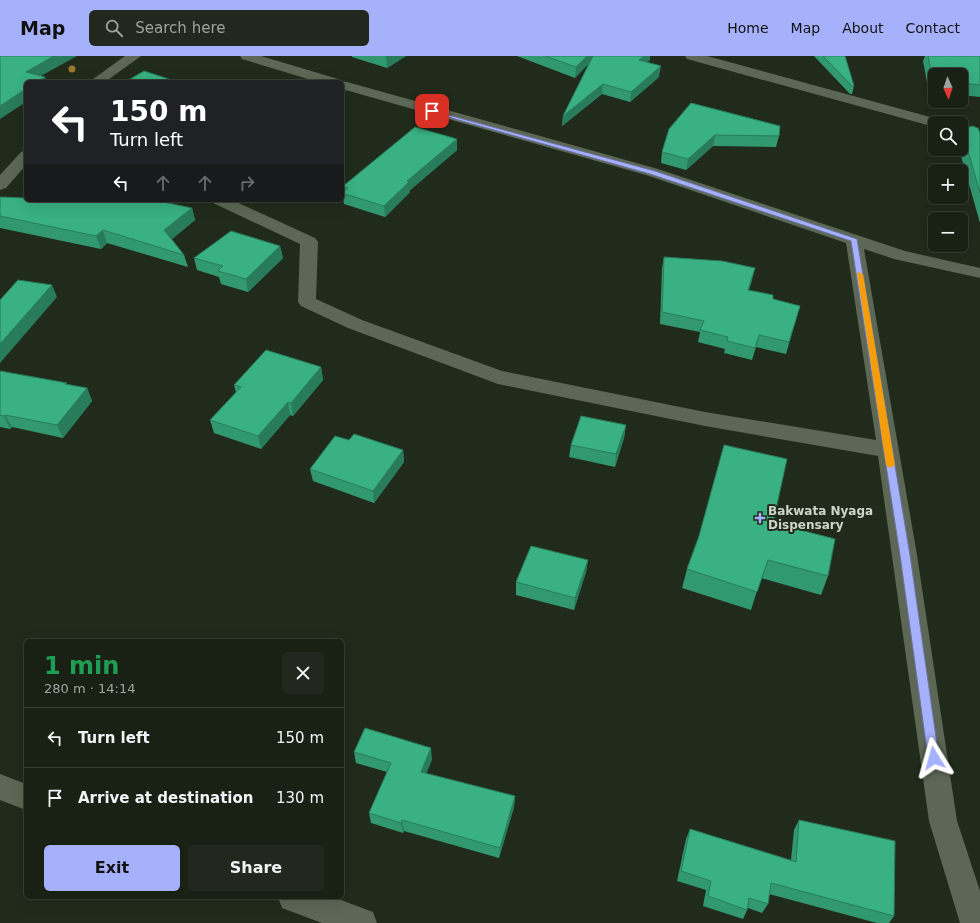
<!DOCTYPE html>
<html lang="en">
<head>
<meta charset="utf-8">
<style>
  body { margin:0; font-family:"DejaVu Sans",sans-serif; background:#22281d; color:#f1f3f6; height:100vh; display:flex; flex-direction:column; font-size:15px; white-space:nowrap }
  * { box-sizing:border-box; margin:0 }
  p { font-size:13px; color:#9fa3a0 }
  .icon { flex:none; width:22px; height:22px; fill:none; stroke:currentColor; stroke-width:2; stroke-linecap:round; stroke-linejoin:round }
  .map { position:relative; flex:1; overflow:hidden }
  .side { position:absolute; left:24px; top:583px; width:320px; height:260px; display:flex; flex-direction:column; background:#192014; border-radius:6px; box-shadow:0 4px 16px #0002,0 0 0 1px #373e34 }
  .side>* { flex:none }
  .hud { position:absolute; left:24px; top:24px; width:320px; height:122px; border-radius:6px; box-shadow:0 4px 16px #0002,0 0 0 1px #373e34; background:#202124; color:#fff; overflow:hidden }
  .needle { width:26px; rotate:177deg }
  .controls { position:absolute; left:928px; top:12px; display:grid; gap:8px }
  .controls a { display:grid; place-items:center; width:40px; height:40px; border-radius:6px; background:#192014; box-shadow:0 4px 16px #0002,0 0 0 1px #373e34; font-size:20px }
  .pin { position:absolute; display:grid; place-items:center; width:34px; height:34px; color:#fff; margin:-17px; border-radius:8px; box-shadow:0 2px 6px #0006 }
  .me { position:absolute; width:44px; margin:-22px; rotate:352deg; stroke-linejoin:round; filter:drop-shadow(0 0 3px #0008) }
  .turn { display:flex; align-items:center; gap:14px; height:84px; padding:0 20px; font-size:18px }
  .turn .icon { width:52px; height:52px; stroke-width:2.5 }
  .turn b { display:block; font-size:28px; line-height:34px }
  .lanes { display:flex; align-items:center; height:38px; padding:0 20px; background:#0003; justify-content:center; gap:20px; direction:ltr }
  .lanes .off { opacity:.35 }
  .round { display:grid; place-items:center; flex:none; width:42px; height:42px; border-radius:6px; background:#22281d }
  .head { display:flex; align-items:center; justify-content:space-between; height:68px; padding:0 20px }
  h1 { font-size:24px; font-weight:700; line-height:30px; color:#1e9e55 }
  .cta { display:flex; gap:8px; margin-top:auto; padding:8px 20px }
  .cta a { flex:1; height:46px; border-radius:6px; background:#a6b1fc; color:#111; font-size:16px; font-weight:700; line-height:46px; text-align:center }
  .cta a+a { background:#22281d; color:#f1f3f6 }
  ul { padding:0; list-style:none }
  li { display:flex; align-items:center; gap:12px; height:60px; padding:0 20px; border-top:1px solid #373e34 }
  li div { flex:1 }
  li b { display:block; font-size:15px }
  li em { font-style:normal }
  header { display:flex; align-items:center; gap:24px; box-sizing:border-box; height:56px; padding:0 20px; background:#a6b1fc; color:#111 }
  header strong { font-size:19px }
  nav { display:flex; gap:22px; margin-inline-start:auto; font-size:14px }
  .search { width:280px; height:36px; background:#22281d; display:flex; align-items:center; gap:10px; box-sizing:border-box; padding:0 14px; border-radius:6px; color:#9fa3a0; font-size:15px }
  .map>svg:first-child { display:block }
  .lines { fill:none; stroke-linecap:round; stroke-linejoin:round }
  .street { fill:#5c6755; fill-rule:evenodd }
  .tree { fill:#9b792a }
  .wall { fill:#319870 }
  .shaded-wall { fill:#287c5b }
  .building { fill:#39b182; stroke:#287c5b }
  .route { fill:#a6b1fc; stroke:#6c73a4 }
  .slow { fill:#f59e0b }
  .poi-dot { fill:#a6b1fc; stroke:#212b1b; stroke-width:1.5 }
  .labels { text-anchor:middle; stroke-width:4; stroke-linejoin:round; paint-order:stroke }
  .poi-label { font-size:12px; font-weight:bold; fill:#ced4ca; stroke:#212b1b; text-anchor:start }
</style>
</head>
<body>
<header>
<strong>Map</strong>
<div class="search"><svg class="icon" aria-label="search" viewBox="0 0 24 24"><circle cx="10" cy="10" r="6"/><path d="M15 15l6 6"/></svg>Search here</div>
<nav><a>Home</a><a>Map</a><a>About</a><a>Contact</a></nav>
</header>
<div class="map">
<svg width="980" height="867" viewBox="0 0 980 867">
  <rect width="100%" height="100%" fill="#212b1b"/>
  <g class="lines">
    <path class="street" d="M125,0H141L105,26H89Z
      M240,0H261L338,23L340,25L347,26L658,113L905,195L980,212V222L894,203L864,193L917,499L957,765L980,835V867H960L929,765L878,400L705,370L498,328L348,272L301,250L298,246L300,188L213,147L211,144H232L315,182L318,186L316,243L362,264L502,315L705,356L876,384L846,187L646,119L342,33V26H318L242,3Z
      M685,0H707L941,64L943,67H935V71L931,70L687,3Z
      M26,94V109L6,132L0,134V119L21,96Z
      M0,718L26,728V754L0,744Z
      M278,841H333L373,856L377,867H322L282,852Z"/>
  </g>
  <circle class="tree" cx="72" cy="13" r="3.5"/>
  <path class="wall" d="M352,0H406L387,12L352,1Z
    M517,0H650V4L647,6L659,21L630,46L602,38L562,70L563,60L589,7L575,22Z
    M814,0H845L854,30L852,38H850Z
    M925,0H980V42V41L961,39V19H935V37H929L923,5Z
    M669,73L779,80L776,91L713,90L686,114L661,107L662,96Z
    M962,74L980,77V167L959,93H961V76Z
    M457,83V94L409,135L410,136L385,161L344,148L342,131Z
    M0,141L192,152L195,164L172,183L184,199L188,211L107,187L101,193L0,172Z
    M280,190L283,202L248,236L221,228L219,221L197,214L194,202Z
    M664,201L752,224L749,234L773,243L800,250L786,298L756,291L752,304L724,297L725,293L698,286L700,276L660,268L662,212Z
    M321,311L323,324L293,360L290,359L261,393L214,377L210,364L236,337L234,329Z
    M0,315L67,329L87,332L92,345L63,382L12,371L10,373L0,371Z
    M626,369L624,382L615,411L569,401L571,389Z
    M403,394L404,406L374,447L313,425L310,413Z
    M773,467L828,520L821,539L761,522L751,554L682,532L687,513Z
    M588,504L586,516L574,554L516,539V526Z
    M354,696L432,703L426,718L515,740L514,751L499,802L404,775L403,777L371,767L369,757L387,716L356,707Z
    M799,764L894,860L889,867H877L769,838L768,848L762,857L748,852L743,863L703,850L706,834L677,825L686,783L690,773L791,804L794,774Z"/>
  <path class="shaded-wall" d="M54,0H77L30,26L26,16Z
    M386,0H406L387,12Z
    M587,0H596L575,22L576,11Z
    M644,0H650V4L638,14L639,4Z
    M661,10L659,21L630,46L631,36Z
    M45,21L47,26H37Z
    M603,28L602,38L562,70L563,60Z
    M26,33V46L0,63V50Z
    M715,79L713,90L686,114L688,103Z
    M457,83V94L409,135L410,136L385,161L384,150L407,125Z
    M192,152L195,164L168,186L164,174Z
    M103,174L107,187L101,193L96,180Z
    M280,190L283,202L248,236L246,223Z
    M755,212L752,224L745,246L748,234Z
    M52,229L57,241L0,307V288Z
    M759,279L756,291L752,304L755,292Z
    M321,311L323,324L293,360L291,347Z
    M87,332L92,345L63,382L57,369Z
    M288,346L290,359L261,393L258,380Z
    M5,359L12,371L10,373L4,360Z
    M626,369L624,382L615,411L616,398Z
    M403,394L404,406L374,447L373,435Z
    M588,504L586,516L574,554L575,542Z
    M431,692L432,703L423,727L421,716Z
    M515,740L514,751L499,802L500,792Z
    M402,764L404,775L403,777L401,767Z"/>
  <path class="building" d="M0,0H54L26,16L45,21L37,26H26V33L0,50Z
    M545,0H587L576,11Z
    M593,0H644L639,4L661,10L631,36L603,28L563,60Z
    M823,0H845L854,30H852Z
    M928,0H980V29L961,27V19H935V25H933Z
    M144,15L178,26H125Z
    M691,47L780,70L779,80L715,79L688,103L662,96L669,73Z
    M972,70L978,72L980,77V137L962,74Z
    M415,71L457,83L407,125L409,126L384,150L342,137L348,132L342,131Z
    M0,141L26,142V144H153L192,152L164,174L184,199L103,174L96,180L0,160Z
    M231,175L280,190L246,223L218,215L223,210L194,202Z
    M664,201L722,205L755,212L748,234L773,239V243L800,250L789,286L759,279L755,292L727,285L728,281L700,274L704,265L662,256Z
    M18,224L52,229L0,288V244Z
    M266,294L321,311L291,347L288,346L258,380L210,364L241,331L234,329Z
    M0,315L67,327L65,328L87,332L57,369L5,359L4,360L0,359Z
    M581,360L626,369L616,398L571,389Z
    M354,378L403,394L373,435L310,413L335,380L349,384Z
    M724,389L787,403L773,467L835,483L828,520L768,504L757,536L687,513L699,480Z
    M531,490L588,504L575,542L516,526Z
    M365,672L431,692L421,716L515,740L500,792L402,764L401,767L369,757L391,707L354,696Z
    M799,764L895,785L894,860L771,827L768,848L749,842L747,854L708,840L711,825L681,815L690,773L796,806Z"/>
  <path class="route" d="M430,54L655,115L857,183L910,499L939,702L938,706L934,708L930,706L928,702L900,499L851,185L650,118L430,56Z"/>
  <path class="slow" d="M857,216L863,218L895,409L890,412L886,409Z"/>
  <path class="poi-dot" d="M758 456h4v4h4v4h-4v4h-4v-4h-4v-4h4z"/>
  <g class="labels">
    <g class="poi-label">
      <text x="768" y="459">Bakwata Nyaga<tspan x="768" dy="14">Dispensary</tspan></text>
    </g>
  </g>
</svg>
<div class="controls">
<a><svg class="needle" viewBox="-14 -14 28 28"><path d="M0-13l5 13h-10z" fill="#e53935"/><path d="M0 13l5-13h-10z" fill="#9fa3a0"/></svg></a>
<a><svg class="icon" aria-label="search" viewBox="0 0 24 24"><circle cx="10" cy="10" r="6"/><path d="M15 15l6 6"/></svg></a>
<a>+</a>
<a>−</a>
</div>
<div class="pin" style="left:432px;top:55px;background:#d93025"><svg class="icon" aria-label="arrive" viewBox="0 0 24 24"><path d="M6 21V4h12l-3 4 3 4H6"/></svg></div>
<svg class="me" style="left:934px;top:702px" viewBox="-20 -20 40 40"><path d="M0-17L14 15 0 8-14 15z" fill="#a6b1fc" stroke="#fff" stroke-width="4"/></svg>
<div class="hud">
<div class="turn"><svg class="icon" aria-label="left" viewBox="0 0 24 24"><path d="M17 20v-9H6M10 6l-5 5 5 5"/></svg><div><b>150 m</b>Turn left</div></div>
<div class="lanes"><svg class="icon" aria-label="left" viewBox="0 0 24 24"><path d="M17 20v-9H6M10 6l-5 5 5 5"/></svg><svg class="icon off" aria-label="ahead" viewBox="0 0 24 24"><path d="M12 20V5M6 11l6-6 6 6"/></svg><svg class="icon off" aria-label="ahead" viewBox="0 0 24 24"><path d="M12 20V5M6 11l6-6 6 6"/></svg><svg class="icon off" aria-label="right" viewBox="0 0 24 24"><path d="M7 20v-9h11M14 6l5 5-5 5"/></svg></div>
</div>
<section class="side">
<div class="head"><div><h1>1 min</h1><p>280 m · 14:14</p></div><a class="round"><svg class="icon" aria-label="close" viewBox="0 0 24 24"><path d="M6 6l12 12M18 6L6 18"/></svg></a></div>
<ul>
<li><svg class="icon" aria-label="left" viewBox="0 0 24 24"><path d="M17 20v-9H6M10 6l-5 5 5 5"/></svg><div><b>Turn left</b></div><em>150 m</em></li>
<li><svg class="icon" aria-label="arrive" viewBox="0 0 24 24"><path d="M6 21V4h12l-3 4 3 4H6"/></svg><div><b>Arrive at destination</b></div><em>130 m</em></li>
</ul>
<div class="cta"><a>Exit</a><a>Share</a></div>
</section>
</div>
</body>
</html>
